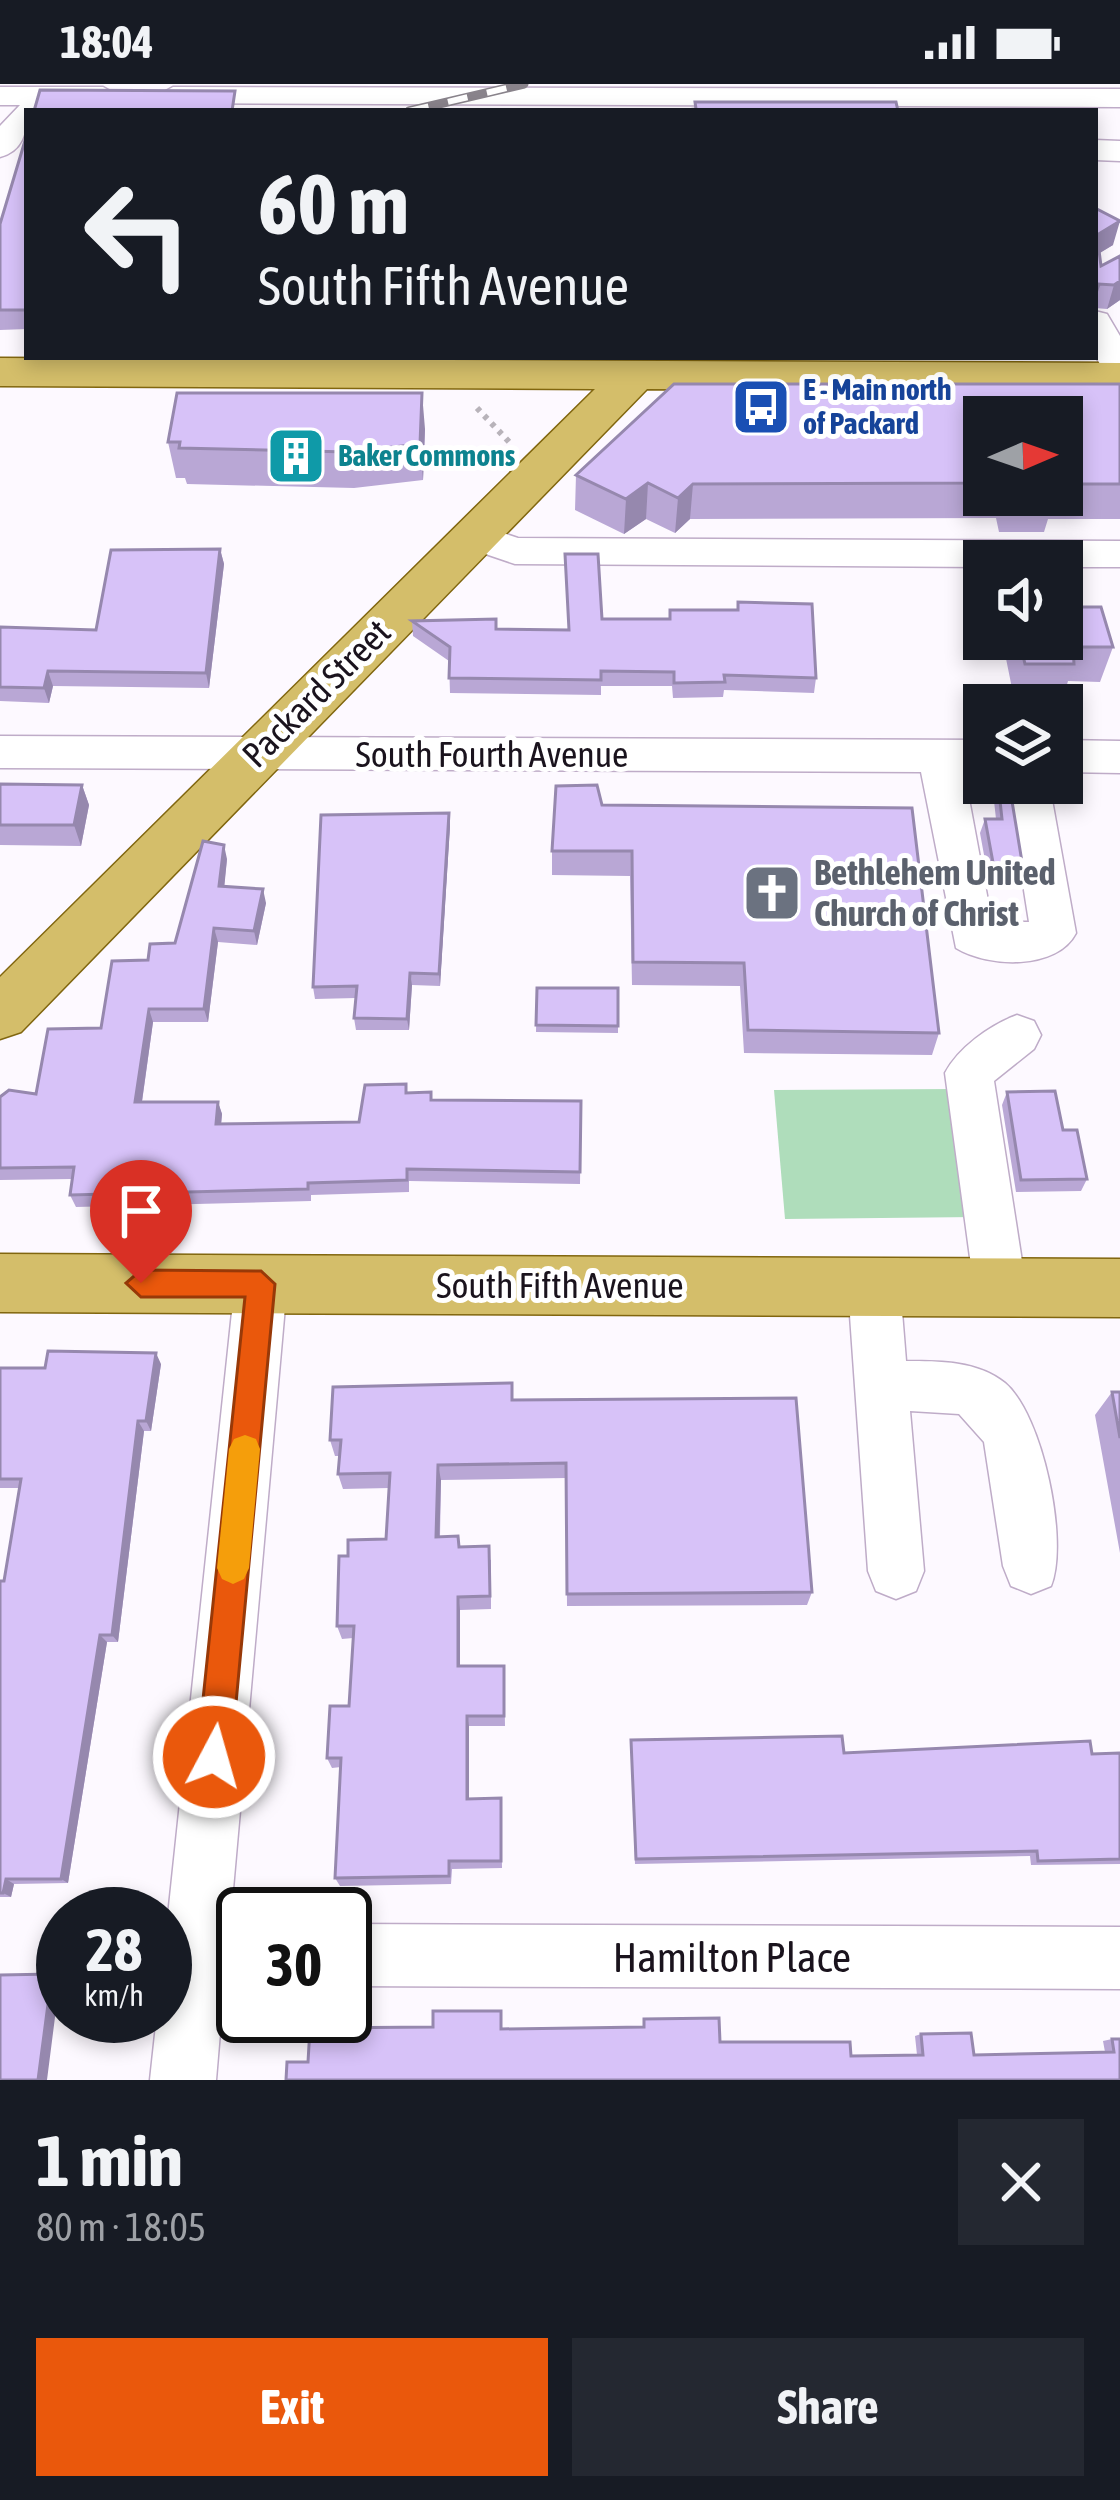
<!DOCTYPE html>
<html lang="en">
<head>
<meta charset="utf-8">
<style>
  body { margin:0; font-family:"Asap Condensed",sans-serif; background:#242831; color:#f1f3f6; height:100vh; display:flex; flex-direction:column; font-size:45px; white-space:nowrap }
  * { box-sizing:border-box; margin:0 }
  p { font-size:39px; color:#9ea1a6 }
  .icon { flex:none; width:66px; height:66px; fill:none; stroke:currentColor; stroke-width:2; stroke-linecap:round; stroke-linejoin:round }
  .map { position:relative; height:1996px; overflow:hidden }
  .side { display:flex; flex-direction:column; background:#171b24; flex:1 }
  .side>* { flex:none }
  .top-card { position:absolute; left:24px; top:24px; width:1074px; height:252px; border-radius:0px; box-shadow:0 6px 18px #0003; background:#171b24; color:#f1f3f6; overflow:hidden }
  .needle { width:78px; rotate:88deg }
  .buttons { position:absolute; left:963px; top:312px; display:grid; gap:24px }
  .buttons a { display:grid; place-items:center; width:120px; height:120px; border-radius:0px; background:#171b24; box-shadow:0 6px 18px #0003; font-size:60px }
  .speed { position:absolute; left:36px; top:1803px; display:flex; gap:24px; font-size:60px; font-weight:700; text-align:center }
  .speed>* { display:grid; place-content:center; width:156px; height:156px; border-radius:50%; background:#171b24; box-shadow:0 6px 18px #0003; line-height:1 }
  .speed small { font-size:30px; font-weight:400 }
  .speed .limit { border:6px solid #111; border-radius:18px; background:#fff; color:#111 }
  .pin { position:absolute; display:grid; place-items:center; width:102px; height:102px; color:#fff; margin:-123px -51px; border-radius:50% 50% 50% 0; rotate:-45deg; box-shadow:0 0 12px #0007 }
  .pin .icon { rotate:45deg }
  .me { position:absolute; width:132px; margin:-66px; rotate:6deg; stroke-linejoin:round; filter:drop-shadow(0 0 9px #0008) }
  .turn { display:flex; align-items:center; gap:42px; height:252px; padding:0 36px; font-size:54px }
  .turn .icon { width:156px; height:156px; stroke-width:2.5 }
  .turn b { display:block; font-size:84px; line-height:102px }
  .round { display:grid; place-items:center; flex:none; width:126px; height:126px; border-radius:0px; background:#242831 }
  .overview { display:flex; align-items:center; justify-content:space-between; height:204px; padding:0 36px }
  h1 { font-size:72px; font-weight:700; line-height:90px }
  .cta { display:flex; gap:24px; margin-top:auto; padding:24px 36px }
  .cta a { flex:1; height:138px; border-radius:0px; background:#ea580c; color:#fff; font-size:48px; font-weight:700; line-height:138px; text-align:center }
  .cta a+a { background:#242831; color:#f1f3f6 }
  .status { display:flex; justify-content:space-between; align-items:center; height:84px; padding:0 60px; background:#171b24; direction:ltr }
  .status svg { height:33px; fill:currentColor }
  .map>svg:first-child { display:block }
  .green { fill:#afddbb }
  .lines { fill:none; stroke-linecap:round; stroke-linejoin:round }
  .minor-casing { stroke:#bfacc8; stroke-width:3 }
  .major-casing { stroke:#81660f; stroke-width:3 }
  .path { stroke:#b8b3ba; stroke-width:6; stroke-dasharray:4.5 6; stroke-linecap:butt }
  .minor { fill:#fff; fill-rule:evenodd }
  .major { fill:#d4be6a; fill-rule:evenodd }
  .rail-casing { stroke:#89838b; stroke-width:9 }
  .rail { stroke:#fff; stroke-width:6; stroke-dasharray:20; stroke-linecap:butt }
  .wall { fill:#b9a7d5; fill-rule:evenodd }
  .shaded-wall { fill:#9688ae }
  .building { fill:#d7c2f8; stroke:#9688ae; stroke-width:3 }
  .route { fill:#ea580c; stroke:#983908; stroke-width:3 }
  .slow { fill:#f59e0b }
  .labels { text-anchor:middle; stroke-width:10; stroke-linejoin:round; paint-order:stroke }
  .far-transit-label { font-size:30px; font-weight:bold; fill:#164399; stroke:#fff; text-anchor:start }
  .far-culture-label { font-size:30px; font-weight:bold; fill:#0d838f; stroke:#fff; text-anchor:start }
  .street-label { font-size:36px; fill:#1a131d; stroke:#fff }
  .worship-label { font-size:36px; font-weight:bold; fill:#5b616d; stroke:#fff; text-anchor:start }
  .near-street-label { font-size:42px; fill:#1a131d; stroke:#fff }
</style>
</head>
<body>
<div class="status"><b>18:04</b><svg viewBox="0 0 49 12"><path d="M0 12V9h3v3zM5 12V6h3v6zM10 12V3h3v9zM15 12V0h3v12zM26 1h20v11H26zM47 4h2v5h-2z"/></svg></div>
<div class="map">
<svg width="1120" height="1996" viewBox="0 0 1120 1996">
  <rect width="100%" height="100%" fill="#fdf9ff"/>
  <path class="green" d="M957,1005L977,1133L785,1135L774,1006Z"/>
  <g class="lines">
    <defs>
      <path id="minor" d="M0,3H103L119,12L103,21H34L41,27H27C27,48 23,67 0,73V42L20,21H0Z
        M173,3L1120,5V23L162,19L157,12Z
        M1095,56L1120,57V77L1095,76Z
        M1095,227L1107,230L1120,252V296L1107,293L1095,271Z
        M473,439L518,454L1120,457V483H1062V477H984V483L515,480L459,461L454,452L459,443Z
        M0,652L984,656V688H964L992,838H1029L1007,699H1049L1076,849C1057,886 989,884 956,864L921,688L0,684Z
        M1062,656L1120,657V689L1062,688Z
        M1017,931L1034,937L1041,951L1034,965L994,997L1026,1203L1018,1220L1000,1226L982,1220L974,1203L945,989C958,964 990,941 1017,931Z
        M261,1177L279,1183L287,1200L230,1839H243V1901H224L216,1996H150L157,1932H165V1860L235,1200L243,1183Z
        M874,1180L892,1186L900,1203L906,1277C939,1277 978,1277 1005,1299C1043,1331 1069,1458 1051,1502L1031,1510L1011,1502L1003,1482L984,1358L959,1330L910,1327L924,1487L916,1507L896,1515L876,1507L868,1487L848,1203L856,1186Z
        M345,1840L1120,1843V1905L345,1902Z"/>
      <path id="major" d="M0,274L1120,279V307L647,305L21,948L0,955V893L595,305L0,302Z
        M0,1170L1120,1175V1233L0,1228Z"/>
    </defs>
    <use href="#minor" class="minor-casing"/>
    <use href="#major" class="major-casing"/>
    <path class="path" d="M477,324L511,360"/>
    <use href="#minor" class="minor"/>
    <use href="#major" class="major"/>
    <defs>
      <path id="rail" d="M409,27L524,0"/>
    </defs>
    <use href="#rail" class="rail-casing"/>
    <use href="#rail" class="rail"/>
  </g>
  <path class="wall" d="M27,50V245L0,246V140Z
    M1095,124L1113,161L1099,169L1101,182L1120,172V216L1107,225L1095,224Z
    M1120,300V435H1048L1044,448H999L996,434L690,435L675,449L646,435L624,450L575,426L576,391ZM984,333H1062V411H984Z
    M425,345L423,396L354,404L187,400L185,394H176L168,358Z
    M220,465L224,480L209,604L53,602L49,619L0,617V543L96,546Z
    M670,526L816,594L814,609L724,606L723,613L673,614L672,602H601V611L450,609L449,577L413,552L412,537L496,545L568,546L602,535H669Z
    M1002,555H1062L1113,563L1100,598L1068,597L1063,614H1014Z
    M992,699H1009L1023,784L1018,798H989L980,749L985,735H996Z
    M0,700L82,701L89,721L81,762L0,761Z
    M602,721L939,949L932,971L744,969L740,902L632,901L630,792L552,791V767Z
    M449,729L450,742L440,902L412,901L409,946H356L354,934L356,914L315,915L313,903Z
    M227,775L224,802L266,819L257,861L218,858L208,938H153L142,1018H218L222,1030L221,1040L359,1038L406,1000L407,1008L432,1016L581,1017L580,1100L409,1097V1108L311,1111V1117L76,1123L70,1111L73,1095L0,1096V1013L36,1010L101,944L148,876L175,859Z
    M537,904H618V949L536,948Z
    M1007,1008L1087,1095L1081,1107L1016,1108L1002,1021Z
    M161,1280L151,1347H144L118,1558H107L68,1799L14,1800L11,1813H0V1497H4L19,1404H0V1284Z
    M1112,1308H1120V1469L1095,1331Z
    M513,1316L812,1508L807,1521L567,1522L566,1394L441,1396L440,1453L458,1452L460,1463L491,1476V1525L460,1526V1582H504L505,1642H469V1715L501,1714L502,1784L452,1785L451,1800L340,1802L335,1794L341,1683L332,1684L327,1674L349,1622L353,1554L342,1555L337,1542L348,1472L386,1455L389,1404L343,1405L338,1390L340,1372H335L330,1356Z
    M631,1656L844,1669H1120V1780L1031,1781L1030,1772L635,1780Z
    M501,1927L502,1945L643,1943L644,1935L720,1958L851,1972L917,1971L915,1952L921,1950L974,1971L1105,1968L1103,1957L1112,1955L1120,1996L308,1978Z"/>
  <path class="shaded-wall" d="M1120,137L1113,161L1095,172L1097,151Z
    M1120,197V216L1107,225L1114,201Z
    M422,309L425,345L423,396L420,360Z
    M648,399L646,435L624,450L626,415Z
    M693,400L690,435L675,449L678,414Z
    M220,465L224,480L209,604L206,589Z
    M48,587L53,602L49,619L44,604Z
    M82,701L89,721L81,762L74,741Z
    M449,729L450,742L440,902L439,890Z
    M224,761L227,775L223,816L219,802Z
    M263,805L266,819L257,861L254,847Z
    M214,844L218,858L208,938L204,925Z
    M410,889L412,901L409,946L407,935Z
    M149,925L153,938L140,1031L135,1018Z
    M218,1018L222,1030L220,1052L216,1040Z
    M156,1269L161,1280L151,1347L146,1337Z
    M138,1337L144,1347L118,1558L112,1551Z
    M438,1381L441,1396L439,1467L436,1453Z
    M458,1513L460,1526V1594L458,1582Z
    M100,1551L107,1558L68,1799L61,1795Z
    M467,1632L469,1642V1724L467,1715Z
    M6,1795L14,1800L11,1813L3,1809Z
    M52,1890L60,1894L47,1996H38Z"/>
  <path class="building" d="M40,6L235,7L232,27H34Z
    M695,18H896L898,27H674L696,25Z
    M27,50V226H0V140Z
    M1095,124L1120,137L1097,151L1101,182L1120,172V197L1114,201L1099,200L1095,212Z
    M674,300H1120V400H1062V333H984V399L693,400L678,414L648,399L626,415L576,391Z
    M177,309H422L420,360L349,368L179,364L180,358H168Z
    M1008,411H1054L1055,413H1008Z
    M220,465L206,589L48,587L44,604L0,603V543L96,546L111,466Z
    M565,470H598L602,535H670V526H738V518L812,520L816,594L724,591L725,598L674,599V588L601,587V596L449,594L450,563L412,537L496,535V545L569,546Z
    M1062,523H1101L1113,563H1073L1074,580H1025L1019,555H1062Z
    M998,699H1009L1023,784H994L985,735H1002Z
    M0,700L82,701L74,741H0Z
    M597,701L602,721L912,724L939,949L748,946L744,879L633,878L632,767H552L556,702Z
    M449,729L439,890L410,889L407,935L354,934L357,902L313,903L321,731Z
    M203,757L224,761L219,802L263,805L254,847L214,844L204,925H149L135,1018H218L216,1040L359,1038L365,1001L406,1000V1009L431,1008V1016L581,1017L580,1088L407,1085V1096L308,1099V1105L70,1111L74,1083L0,1084V1013L9,1006L36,1010L48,945L101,944L112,877L148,876L150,860L175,859Z
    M537,904H618V942L536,941Z
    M1055,1007L1063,1046H1077L1087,1095L1021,1096L1007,1008Z
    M48,1267L156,1269L146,1337H138L112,1551H100L61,1795H6L3,1809H0V1497H4L21,1395H0V1284H45Z
    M512,1299V1316L796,1314L812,1508L567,1510L566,1379L438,1381L436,1453L458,1452L459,1463L489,1462L490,1512L458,1513V1582H504V1632H467V1715L501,1714V1777H449V1792L335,1794L341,1674H327L330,1622H349L354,1542H337L339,1472H348V1456L386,1455L390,1389L338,1390L341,1356H330L333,1303Z
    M1112,1308H1120V1354Z
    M842,1652L844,1669L1090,1657L1092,1670L1120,1669V1775L1038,1777L1037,1767L636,1775L631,1656Z
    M52,1890L38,1996H0V1891Z
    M433,1927H501V1945L644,1943V1935L719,1934L720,1958H850L851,1972L923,1971L921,1950L971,1949L974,1971L1114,1968L1112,1955H1120V1996H286L287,1978H308L310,1944L433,1943Z"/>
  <path class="route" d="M141,1186L261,1187L275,1200L231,1673L226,1685L214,1690L202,1685L197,1673L245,1213H141L126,1199Z"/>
  <path class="slow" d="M245,1351L256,1355L260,1365L249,1484L244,1495L233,1500L222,1495L217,1484L229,1365L234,1355Z"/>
  <defs>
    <symbol id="bus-square" viewBox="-11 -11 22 22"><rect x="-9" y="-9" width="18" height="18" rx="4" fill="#1a4fb4" stroke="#fff"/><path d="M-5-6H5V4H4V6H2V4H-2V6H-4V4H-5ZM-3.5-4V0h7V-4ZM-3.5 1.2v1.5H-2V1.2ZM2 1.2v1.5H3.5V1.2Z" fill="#fff"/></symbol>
    <symbol id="building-square" viewBox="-11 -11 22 22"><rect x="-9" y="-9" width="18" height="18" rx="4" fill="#0f9aa8" stroke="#fff"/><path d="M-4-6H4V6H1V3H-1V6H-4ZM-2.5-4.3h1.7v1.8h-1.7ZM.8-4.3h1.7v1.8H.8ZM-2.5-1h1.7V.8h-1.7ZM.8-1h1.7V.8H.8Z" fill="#fff"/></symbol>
    <symbol id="church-square" viewBox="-11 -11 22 22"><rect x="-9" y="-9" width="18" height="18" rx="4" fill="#6b7280" stroke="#fff"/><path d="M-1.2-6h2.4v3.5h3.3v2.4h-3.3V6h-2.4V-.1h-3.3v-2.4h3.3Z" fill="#fff"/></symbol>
  </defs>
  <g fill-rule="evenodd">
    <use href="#bus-square" x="728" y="290" width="66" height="66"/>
    <use href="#building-square" x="263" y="339" width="66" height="66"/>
    <use href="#church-square" x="739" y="776" width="66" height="66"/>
  </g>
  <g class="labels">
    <g class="far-transit-label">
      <text x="803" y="316">E - Main north<tspan x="803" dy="34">of Packard</tspan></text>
    </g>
    <g class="far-culture-label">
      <text x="338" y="382">Baker Commons</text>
    </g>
    <g class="street-label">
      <text transform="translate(316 609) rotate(-45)" y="13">Packard Street</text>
      <text x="492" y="683">South Fourth Avenue</text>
      <text x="560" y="1214">South Fifth Avenue</text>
    </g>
    <g class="worship-label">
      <text x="814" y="801">Bethlehem United<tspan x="814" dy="41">Church of Christ</tspan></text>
    </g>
    <g class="near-street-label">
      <text x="732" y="1888">Hamilton Place</text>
    </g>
  </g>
</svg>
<div class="buttons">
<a><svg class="needle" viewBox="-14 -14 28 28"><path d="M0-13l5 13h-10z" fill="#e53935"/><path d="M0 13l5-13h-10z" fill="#9ea1a6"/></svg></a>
<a><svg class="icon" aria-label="sound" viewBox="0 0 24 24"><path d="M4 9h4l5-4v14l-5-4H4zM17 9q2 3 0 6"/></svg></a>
<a><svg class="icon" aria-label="layers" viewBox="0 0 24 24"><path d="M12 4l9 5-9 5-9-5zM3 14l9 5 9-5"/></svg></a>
</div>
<div class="speed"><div>28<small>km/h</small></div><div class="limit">30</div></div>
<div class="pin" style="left:141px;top:1199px;background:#d93025"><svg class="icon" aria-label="arrive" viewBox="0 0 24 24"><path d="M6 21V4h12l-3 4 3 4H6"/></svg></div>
<svg class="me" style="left:214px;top:1673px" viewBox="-20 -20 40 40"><circle r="17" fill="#ea580c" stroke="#fff" stroke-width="3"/><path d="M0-11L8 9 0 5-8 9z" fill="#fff"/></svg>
<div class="top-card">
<div class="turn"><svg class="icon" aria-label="left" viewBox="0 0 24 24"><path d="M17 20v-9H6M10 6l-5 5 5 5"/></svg><div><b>60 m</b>South Fifth Avenue</div></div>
</div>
</div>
<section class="side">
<div class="overview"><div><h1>1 min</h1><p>80 m · 18:05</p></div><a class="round"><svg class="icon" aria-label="close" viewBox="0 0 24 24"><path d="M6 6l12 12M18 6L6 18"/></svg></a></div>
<div class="cta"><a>Exit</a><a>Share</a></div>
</section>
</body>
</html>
